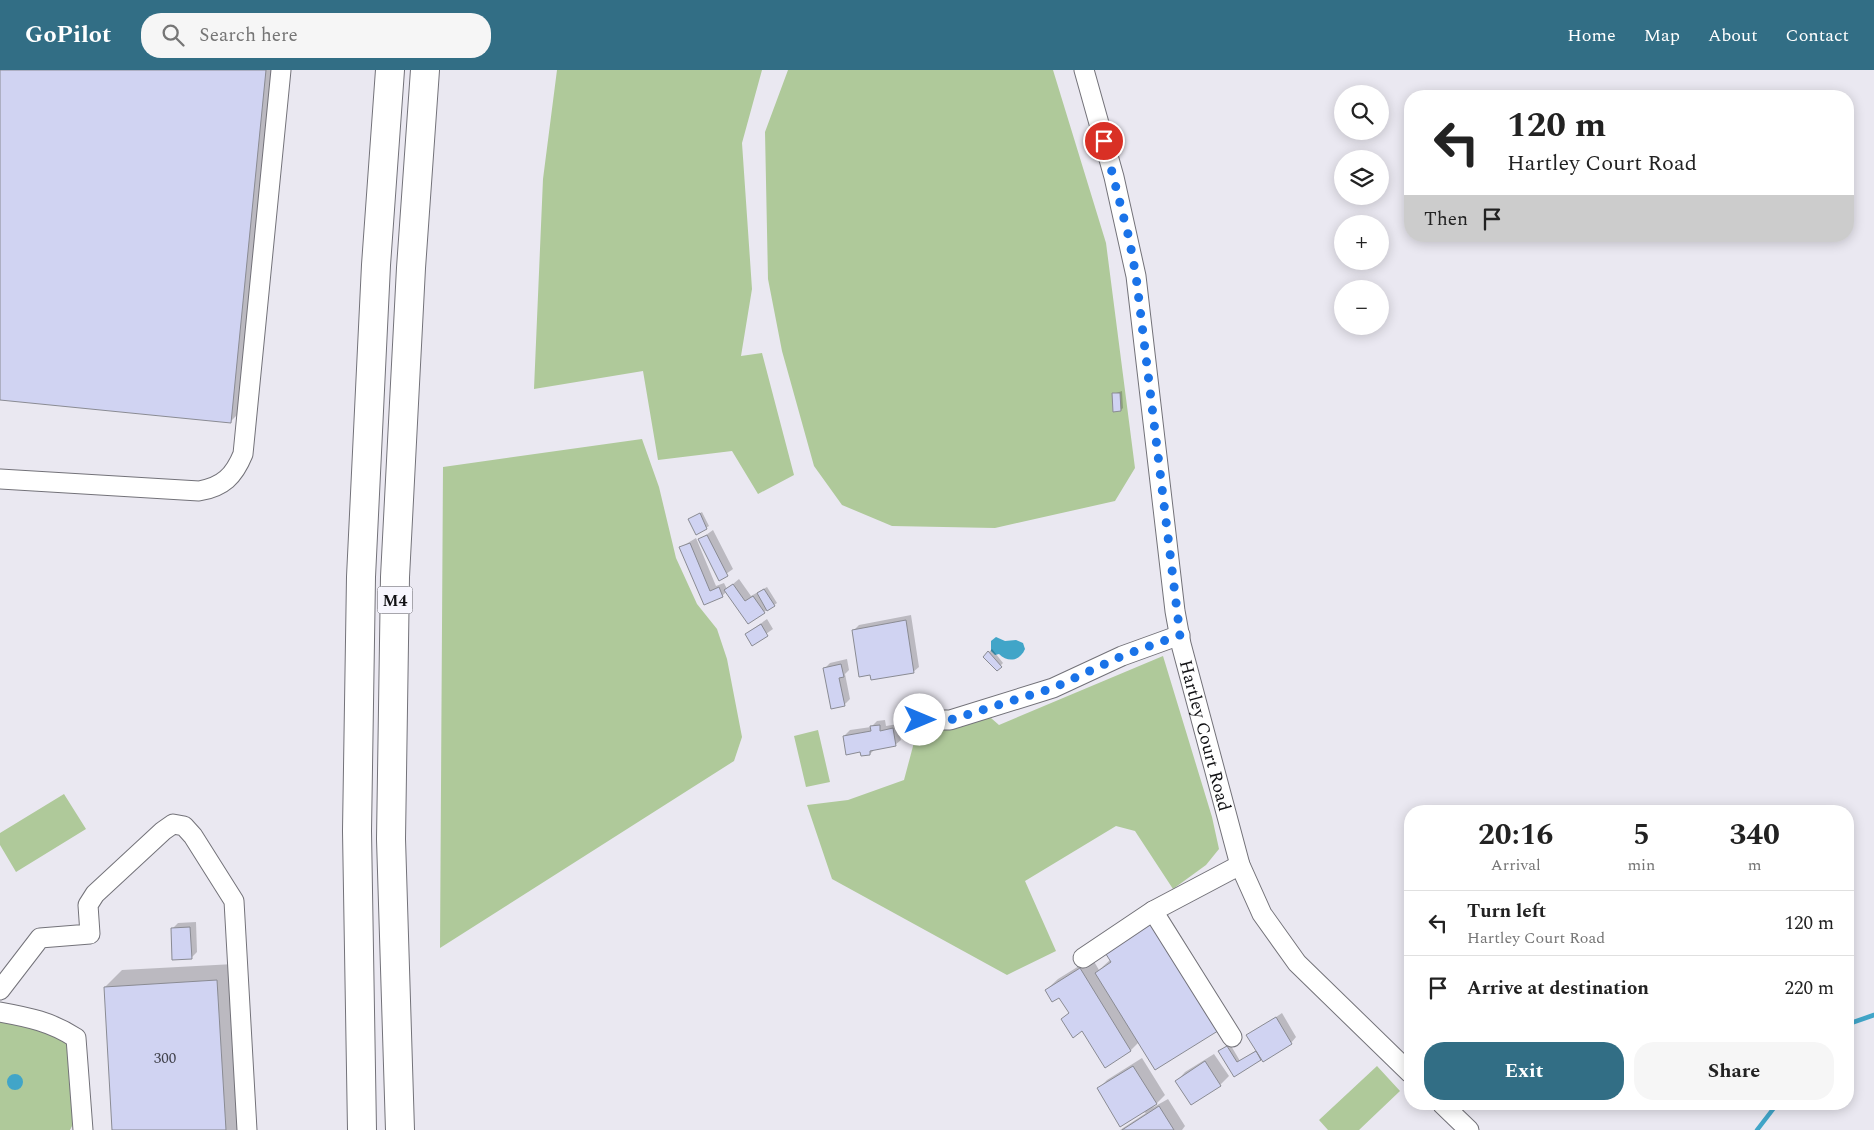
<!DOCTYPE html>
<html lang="en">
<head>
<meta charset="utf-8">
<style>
  body { margin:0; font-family:Spectral,serif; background:#f6f6f6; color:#222; height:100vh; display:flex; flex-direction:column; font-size:19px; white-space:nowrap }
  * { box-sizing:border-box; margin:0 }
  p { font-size:16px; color:#767676 }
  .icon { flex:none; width:28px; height:28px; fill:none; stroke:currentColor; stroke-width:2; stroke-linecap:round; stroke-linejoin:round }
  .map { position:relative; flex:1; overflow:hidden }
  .details { position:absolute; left:1404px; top:735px; width:450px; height:305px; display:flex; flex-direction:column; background:#fff; border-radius:20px; box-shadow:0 2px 12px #0003 }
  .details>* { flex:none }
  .hud { position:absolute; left:1404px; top:20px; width:450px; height:152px; border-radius:20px; box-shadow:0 2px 12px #0003; background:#fff; color:#222; overflow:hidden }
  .fabs { position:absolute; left:1334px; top:15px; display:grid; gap:10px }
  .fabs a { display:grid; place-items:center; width:55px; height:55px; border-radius:50%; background:#fff; box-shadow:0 2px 12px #0003; font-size:25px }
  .pin { position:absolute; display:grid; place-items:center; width:42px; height:42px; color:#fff; margin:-21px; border:2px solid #fff; border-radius:50%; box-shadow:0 1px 5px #0007 }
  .me { position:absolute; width:55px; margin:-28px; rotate:90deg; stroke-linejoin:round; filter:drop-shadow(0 0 4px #0008) }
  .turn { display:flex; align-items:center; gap:18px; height:105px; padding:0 20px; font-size:22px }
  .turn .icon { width:65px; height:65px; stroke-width:2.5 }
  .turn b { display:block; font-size:35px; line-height:42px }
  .then { display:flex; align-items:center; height:48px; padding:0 20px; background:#0003; gap:10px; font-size:19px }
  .eta { display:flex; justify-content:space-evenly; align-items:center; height:85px; text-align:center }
  .eta b { font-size:30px; font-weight:700; line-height:35px }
  .button { display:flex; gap:10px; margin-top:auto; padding:10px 20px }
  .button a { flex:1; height:58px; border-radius:20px; background:#326e85; color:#fff; font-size:20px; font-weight:700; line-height:58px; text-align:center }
  .button a+a { background:#f6f6f6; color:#222 }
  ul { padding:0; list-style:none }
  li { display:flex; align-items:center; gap:15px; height:65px; padding:0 20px; border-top:1px solid #e0e0e0 }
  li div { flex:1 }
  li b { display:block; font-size:19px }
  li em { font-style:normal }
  header { display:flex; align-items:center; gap:30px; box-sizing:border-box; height:70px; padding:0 25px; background:#326e85; color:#fff }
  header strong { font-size:24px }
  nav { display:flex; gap:28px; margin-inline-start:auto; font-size:18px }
  .search { width:350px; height:45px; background:#f6f6f6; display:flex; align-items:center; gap:12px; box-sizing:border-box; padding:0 18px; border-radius:20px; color:#767676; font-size:19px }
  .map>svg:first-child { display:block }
  .green { fill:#afc99a }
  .water { fill:#41a5c8 }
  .shadow { fill:#0003 }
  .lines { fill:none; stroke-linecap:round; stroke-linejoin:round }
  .stream { stroke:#41a5c8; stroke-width:4.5 }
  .building { fill:#d0d3f2; stroke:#8a8b93 }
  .minor-casing { stroke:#737279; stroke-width:21 }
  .highway-casing { stroke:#737279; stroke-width:30 }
  .minor { stroke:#fff; stroke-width:19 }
  .highway { stroke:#fff; stroke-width:28 }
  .route { stroke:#1a73e8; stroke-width:9; stroke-dasharray:0 16.2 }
  .labels { text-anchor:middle; stroke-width:5; stroke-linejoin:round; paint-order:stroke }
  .number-label { font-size:15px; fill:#41424c }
  .shield { fill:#f7f6fe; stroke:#56565a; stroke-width:1 }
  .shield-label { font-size:16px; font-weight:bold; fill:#111114 }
  .street-label { font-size:18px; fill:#111114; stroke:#f7f6fe }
</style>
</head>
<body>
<header>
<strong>GoPilot</strong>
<div class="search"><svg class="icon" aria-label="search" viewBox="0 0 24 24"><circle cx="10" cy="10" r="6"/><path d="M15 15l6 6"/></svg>Search here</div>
<nav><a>Home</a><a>Map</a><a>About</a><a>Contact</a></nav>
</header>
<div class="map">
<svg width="1874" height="1060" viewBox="0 0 1874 1060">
  <rect width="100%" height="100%" fill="#eae8f1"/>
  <path class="green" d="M557,0H762L742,73L752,219L741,286L762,283L794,405L758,424L732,381L658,390L643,301L534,319L543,109Z
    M788,0H1053L1106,173L1135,398L1115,431L995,458L892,456L842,435L814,396L782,281L768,209L765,62Z
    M642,369L659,417L676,488L697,534L717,559L727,589L742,667L734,691L440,878L443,397Z
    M1163,586L1212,747L1219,779L1206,795L1173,819L1135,761L1116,756L1025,811L1056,881L1007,905L832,809L807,735L848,730L904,710L916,665L983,641L999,655Z
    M818,660L830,712L806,717L794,666Z
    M64,724L86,759L16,802L0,775V763Z
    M0,948L23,951L70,974L76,1048L70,1060H0Z
    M1377,996L1400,1021L1359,1060H1328L1319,1050Z"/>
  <path class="water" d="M996,567L1005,571L1016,570L1023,573L1025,579C1020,591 1008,593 999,584L995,585L991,581V571Z
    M7 1012a8 8 0 1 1 16 0a8 8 0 1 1-16 0Z"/>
  <path class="shadow" d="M0,0H273L239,343L230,352L0,328Z
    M1122,321L1123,338L1121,340L1113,324Z
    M702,442L709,456L697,463L690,449Z
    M713,460L733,499L719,509L699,470Z
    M696,468L716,516L724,513L727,519L739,509L751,526L767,517L777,533L764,542L727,521L722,526L704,534L681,477Z
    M911,545L919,597L913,602L853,561L859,555Z
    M767,549L773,559L752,574L746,564Z
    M992,579L1003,593L997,599L984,587Z
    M847,589L849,600L845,604L850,629L844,635L825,598L830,593Z
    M885,650L886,656L898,654L901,670L895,675L875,679L870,684L861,681L844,666L850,660L871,657L877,651Z
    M1165,840L1231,947L1220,958L1139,972L1131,980L1105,996L1083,960L1062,949L1070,942L1060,926L1046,920L1058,909L1092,888L1099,900Z
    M196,852L197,882L191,888L172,859L178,853Z
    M234,894L244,1060H113L105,917L122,900Z
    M1282,943L1296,967L1291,973L1234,1005L1222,979L1230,974L1240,991L1257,980L1248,966Z
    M1214,984L1229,1006L1220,1015L1191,1033L1177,1011L1185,1002Z
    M1142,988L1165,1025L1152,1038L1168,1029L1185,1056L1182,1060H1120L1146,1043L1098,1019L1107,1010Z"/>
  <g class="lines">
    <path class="stream" d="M1848,954L1874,945
      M1757,1060L1777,1034"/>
  </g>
  <path class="building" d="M0,0H266L231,353L0,330Z
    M1112,323H1120L1121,341L1113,342Z
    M700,443L707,459L696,465L688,449Z
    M707,465L728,506L719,511L698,469Z
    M690,473L710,521L719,517L723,527L704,535L679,477Z
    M733,514L745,531L753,526L765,543L748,554L724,520Z
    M764,519L775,536L767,541L757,523Z
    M906,550L914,603L871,610L870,605L859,607L852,560Z
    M761,554L768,566L752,576L745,564Z
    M988,581L1002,597L997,601L983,587Z
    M841,594L844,607L839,608L845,636L831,639L823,598Z
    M880,655V661L893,658L896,676L870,681V685L861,686L860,682L846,685L843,666L871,661L870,656Z
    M1153,851L1221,959L1155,1000L1095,903L1111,892L1104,881Z
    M190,857L192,889L172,890L171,858Z
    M1080,898L1131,981L1105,998L1082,961L1073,968L1061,949L1069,943L1059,928L1052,932L1045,920Z
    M217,910L226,1060H112L104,917Z
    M1276,947L1292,974L1263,992L1246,965Z
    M1227,976L1237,992L1256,981L1261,990L1234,1007L1218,981Z
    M1205,991L1221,1016L1191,1035L1175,1011Z
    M1133,996L1157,1034L1120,1057L1097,1018Z
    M1159,1036L1174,1060H1122Z"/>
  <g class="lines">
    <defs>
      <g id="minor">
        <path id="s1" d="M1084,0L1114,107L1136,206L1175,541L1181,574L1240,795L1262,844L1297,893L1410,1003"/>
        <path d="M0,409L199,421C223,417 234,406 243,384L281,0"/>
        <path d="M920,650H950L1053,618L1122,586L1180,565"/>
        <path d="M1153,841L1232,967"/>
        <path d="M1083,888L1153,841L1240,795"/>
        <path d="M0,920L40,868L90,864L88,835L95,824L163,761L173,754L184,756L193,766L234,831L247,1060"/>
        <path d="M0,942C28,947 52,952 76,968L83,1060"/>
        <path d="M1442,1034L1469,1060"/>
      </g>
      <path id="highway" d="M362,1060L357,761L361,507L376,195L390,0
        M400,1060L391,769L395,507L411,198L425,0"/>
    </defs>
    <use href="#minor" class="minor-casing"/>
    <use href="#highway" class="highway-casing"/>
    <use href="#minor" class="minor"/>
    <use href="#highway" class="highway"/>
  </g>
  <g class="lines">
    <path class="route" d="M920,650H950L1053,618L1122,586L1180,565L1136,206L1129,168L1104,71"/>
  </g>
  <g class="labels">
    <g class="number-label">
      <text x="165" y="993">300</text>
    </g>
    <rect class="shield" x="377.5" y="516.5" width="35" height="27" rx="4"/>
    <g class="shield-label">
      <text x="395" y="536">M4</text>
    </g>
    <g class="street-label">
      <text dy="6" stroke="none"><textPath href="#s1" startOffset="678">Hartley Court Road</textPath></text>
    </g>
  </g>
</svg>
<div class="fabs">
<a><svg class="icon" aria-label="search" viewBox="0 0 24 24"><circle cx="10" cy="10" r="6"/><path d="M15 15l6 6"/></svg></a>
<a><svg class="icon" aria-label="layers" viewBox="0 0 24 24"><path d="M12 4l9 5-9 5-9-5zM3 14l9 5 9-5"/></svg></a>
<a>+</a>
<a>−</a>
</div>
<div class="pin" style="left:1104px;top:71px;background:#d93025"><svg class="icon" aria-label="arrive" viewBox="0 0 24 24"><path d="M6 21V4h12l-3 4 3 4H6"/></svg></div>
<svg class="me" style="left:920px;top:650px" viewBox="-20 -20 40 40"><circle r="19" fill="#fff"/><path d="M0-13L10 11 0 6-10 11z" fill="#1a73e8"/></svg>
<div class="hud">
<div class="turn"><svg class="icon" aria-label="left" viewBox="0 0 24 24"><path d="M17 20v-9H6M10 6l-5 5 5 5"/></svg><div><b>120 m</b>Hartley Court Road</div></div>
<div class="then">Then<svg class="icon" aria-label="arrive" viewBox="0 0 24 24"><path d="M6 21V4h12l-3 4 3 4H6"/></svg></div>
</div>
<section class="details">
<div class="eta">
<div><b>20:16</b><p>Arrival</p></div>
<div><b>5</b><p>min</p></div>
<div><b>340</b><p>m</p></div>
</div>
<ul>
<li><svg class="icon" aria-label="left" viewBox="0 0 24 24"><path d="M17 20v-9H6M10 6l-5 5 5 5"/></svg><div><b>Turn left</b><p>Hartley Court Road</p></div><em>120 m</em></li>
<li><svg class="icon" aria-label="arrive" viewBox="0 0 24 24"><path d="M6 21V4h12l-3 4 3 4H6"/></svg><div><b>Arrive at destination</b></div><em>220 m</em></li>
</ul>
<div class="button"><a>Exit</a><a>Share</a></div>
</section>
</div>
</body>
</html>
